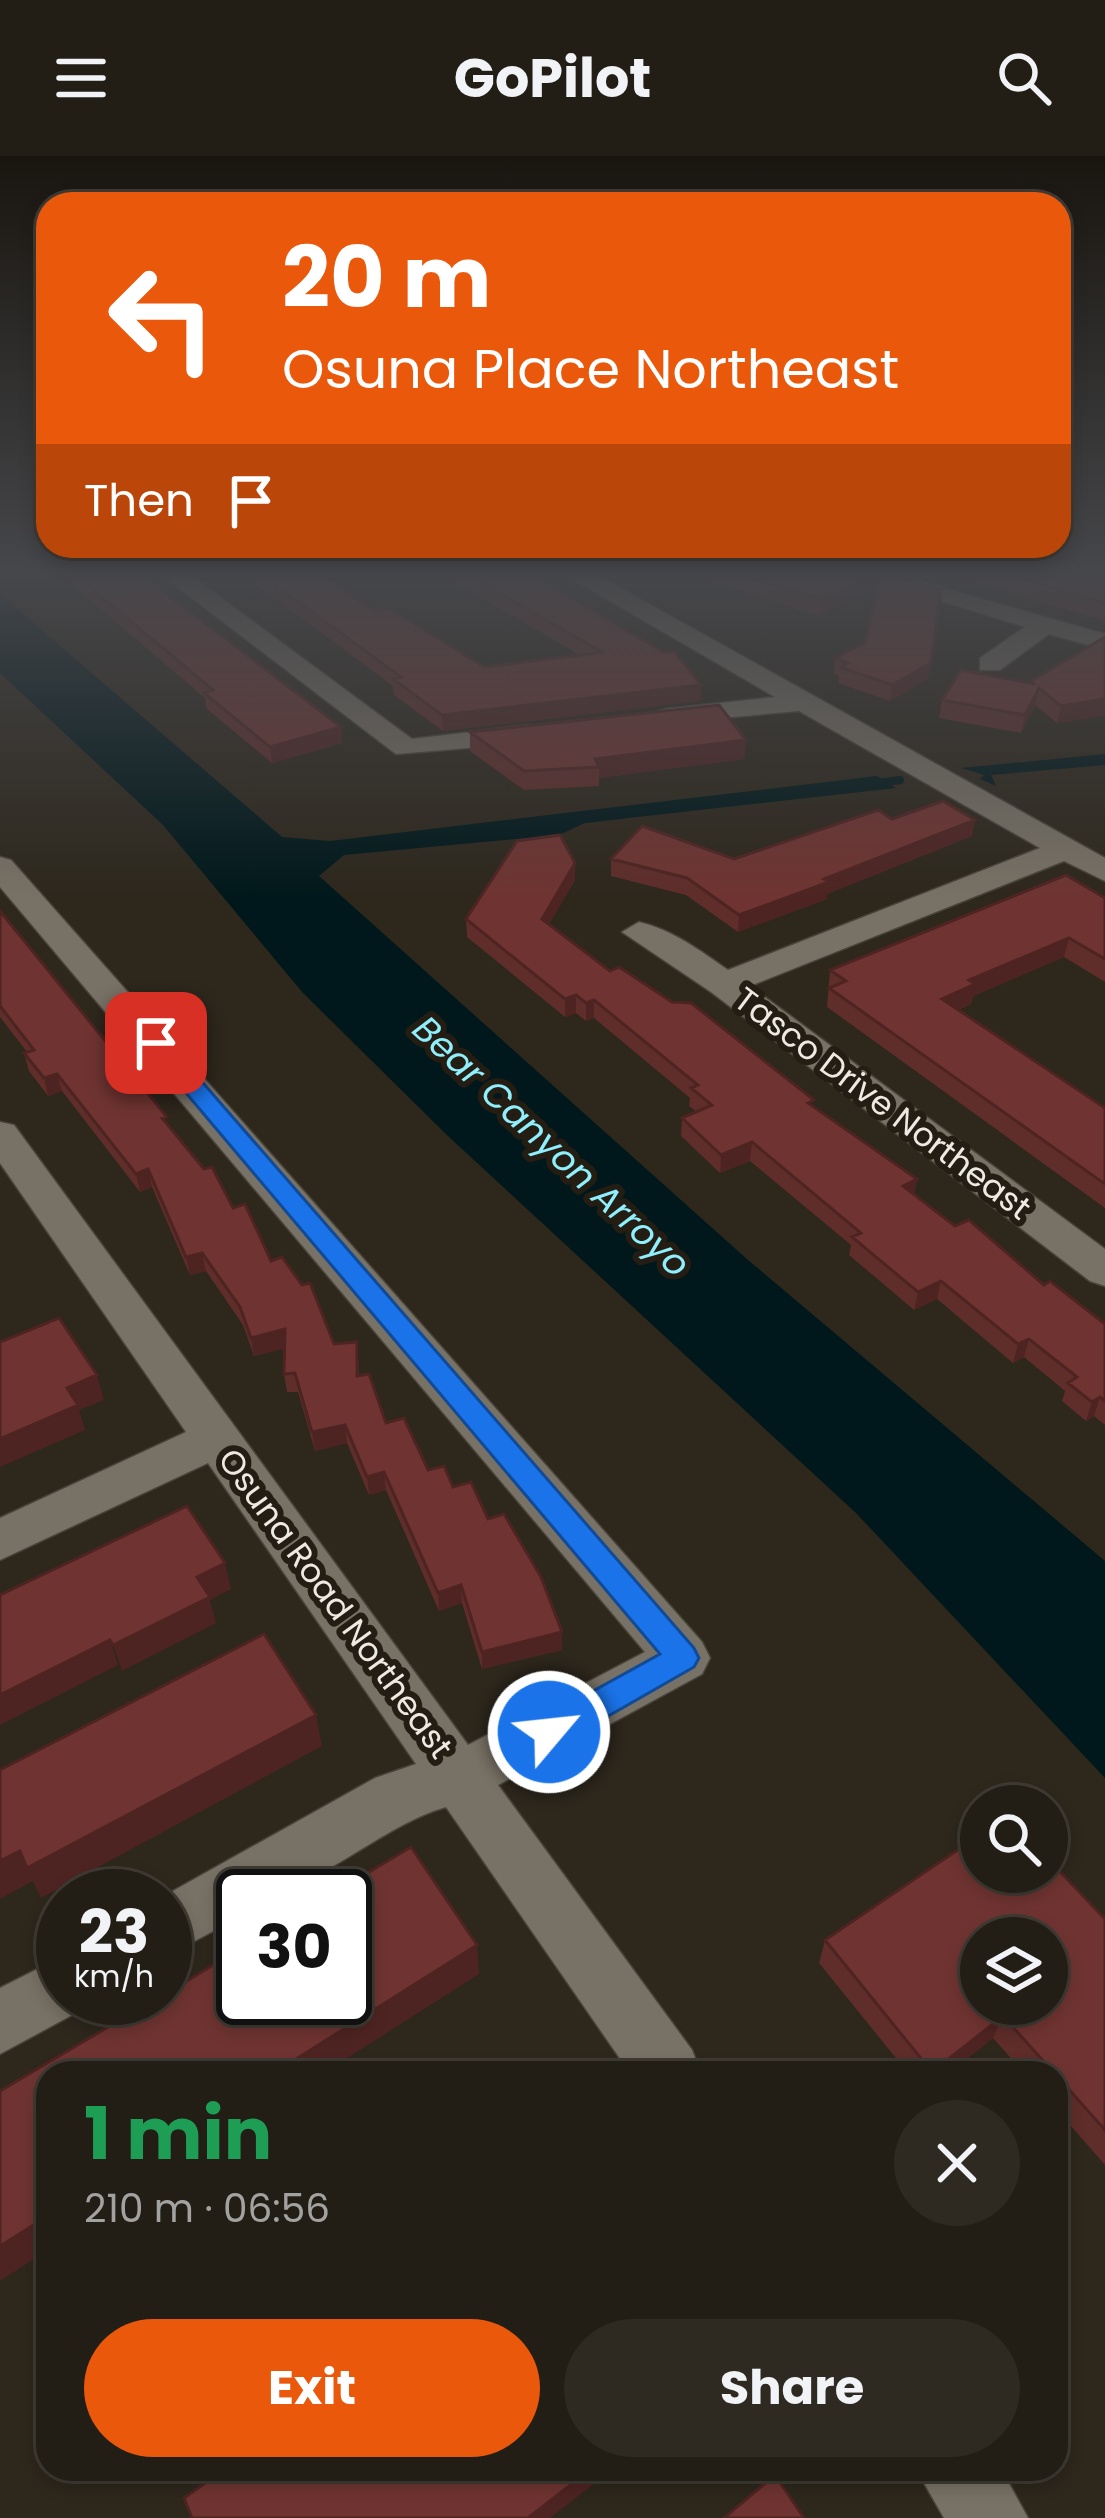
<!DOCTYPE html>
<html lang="en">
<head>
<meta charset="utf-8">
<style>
  body { margin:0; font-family:Poppins,sans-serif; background:#2e2a22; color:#f1f3f6; height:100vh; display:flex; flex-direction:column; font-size:45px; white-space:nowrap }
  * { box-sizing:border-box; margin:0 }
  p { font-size:39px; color:#a2a2a0 }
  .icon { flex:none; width:66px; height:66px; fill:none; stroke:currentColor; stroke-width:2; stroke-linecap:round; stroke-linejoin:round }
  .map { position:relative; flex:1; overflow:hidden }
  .details { position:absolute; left:36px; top:1905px; width:1032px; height:420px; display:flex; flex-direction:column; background:#221d15; border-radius:36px; box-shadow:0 6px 18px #0003,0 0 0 3px #3f3b34 }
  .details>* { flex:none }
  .banner { position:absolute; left:36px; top:36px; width:1035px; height:366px; border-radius:36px; box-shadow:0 6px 18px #0003,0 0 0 3px #3f3b34; background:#ea580c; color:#fff; overflow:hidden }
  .tools { position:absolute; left:960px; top:1629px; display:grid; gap:24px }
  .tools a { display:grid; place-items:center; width:108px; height:108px; border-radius:50%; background:#221d15; box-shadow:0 6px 18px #0003,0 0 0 3px #3f3b34; font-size:60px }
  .speed { position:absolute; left:36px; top:1713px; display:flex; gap:24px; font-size:60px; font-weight:700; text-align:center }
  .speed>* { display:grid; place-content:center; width:156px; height:156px; border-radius:50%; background:#221d15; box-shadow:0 6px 18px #0003,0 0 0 3px #3f3b34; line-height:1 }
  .speed small { font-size:30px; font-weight:400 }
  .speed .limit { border:6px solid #111; border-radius:18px; background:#fff; color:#111 }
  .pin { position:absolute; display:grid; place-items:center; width:102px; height:102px; color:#fff; margin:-51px; border-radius:24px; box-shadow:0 6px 18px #0006 }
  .me { position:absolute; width:132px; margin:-66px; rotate:62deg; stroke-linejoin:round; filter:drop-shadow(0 0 9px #0008) }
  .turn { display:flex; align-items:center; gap:42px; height:252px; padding:0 48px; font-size:54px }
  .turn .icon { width:156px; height:156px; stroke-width:2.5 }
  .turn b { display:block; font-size:84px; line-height:102px }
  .then { display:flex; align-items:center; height:114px; padding:0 48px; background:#0003; gap:24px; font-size:45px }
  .round { display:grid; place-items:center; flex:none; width:126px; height:126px; border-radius:63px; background:#2e2a22 }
  .summary { display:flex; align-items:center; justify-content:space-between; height:204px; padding:0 48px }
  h1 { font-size:72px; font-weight:700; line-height:90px; color:#1e9e55 }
  .button { display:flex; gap:24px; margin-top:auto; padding:24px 48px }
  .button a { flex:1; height:138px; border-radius:72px; background:#ea580c; color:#fff; font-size:48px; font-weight:700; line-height:138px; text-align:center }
  .button a+a { background:#2e2a22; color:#f1f3f6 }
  header { display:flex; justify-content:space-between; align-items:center; height:156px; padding:0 48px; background:#221d15; font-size:54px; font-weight:700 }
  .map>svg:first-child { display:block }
  .water { fill:#00181b }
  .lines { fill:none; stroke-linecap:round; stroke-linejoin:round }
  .stream { stroke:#00181b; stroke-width:8 }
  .minor-casing { stroke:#49443b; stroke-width:3 }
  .minor { fill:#787165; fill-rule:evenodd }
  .wall { fill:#5f2d2a }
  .shaded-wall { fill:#4e2422 }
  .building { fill:#6f3431; stroke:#4e2422; stroke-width:3; fill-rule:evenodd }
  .route { fill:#1a73e8; stroke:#114b97; stroke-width:3 }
  .labels { text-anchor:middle; stroke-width:12; stroke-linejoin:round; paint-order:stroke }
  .street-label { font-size:33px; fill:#eeeae3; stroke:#231d13 }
  .water-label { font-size:36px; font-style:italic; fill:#90effc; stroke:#231d13 }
</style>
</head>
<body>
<header><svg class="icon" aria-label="menu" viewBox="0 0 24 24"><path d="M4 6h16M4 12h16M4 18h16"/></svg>GoPilot<svg class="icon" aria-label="search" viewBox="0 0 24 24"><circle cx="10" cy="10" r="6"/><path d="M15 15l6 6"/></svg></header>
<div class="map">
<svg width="1105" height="2362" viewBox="0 0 1105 2362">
  <rect width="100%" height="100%" fill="#2d271c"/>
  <path class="water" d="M0,438L282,681L330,685L877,620L896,632L585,667L559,679L344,699L319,720L748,1104L1105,1405V1622L856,1357L449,981L303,837L163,669L0,517Z
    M1105,598V609L991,619L996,630L980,623L984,619L961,612Z"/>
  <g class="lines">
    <path class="stream" d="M872,628L900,624"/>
    <defs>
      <path id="minor" d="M154,413H182L412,583L529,569L543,578L529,587L396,598Z
        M555,413H586L1105,702V725L1064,705L750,830L1105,1093V1130L1090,1125L711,836L622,776L639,766C673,774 699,794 728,814L1040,692L799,555L656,568V556L666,553L775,541Z
        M837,413H877L1105,478V494L1049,478L1000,514H980V502L1025,471Z
        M0,701L11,704L702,1486L710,1502L702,1518L498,1629L692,1894L701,1917H630L446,1651C376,1671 315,1740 243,1740V1759L165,1801L164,1740L375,1622L416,1608L208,1307L0,1404V1362L186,1276L0,1007V966L14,969L468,1589L645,1496L0,731Z
        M63,1800V1842H89L85,1852L0,1898V1832Z
        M916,2313H1001L1028,2362H944Z"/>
    </defs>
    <use href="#minor" class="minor-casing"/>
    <use href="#minor" class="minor"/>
  </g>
  <path class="wall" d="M54,413H134L342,587L272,607L206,552L205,542Z
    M235,413H311L375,455L484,511L580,499L432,413H522L701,529L700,545L443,575L394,539L393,530Z
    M669,413L879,414L877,430L819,460Z
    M894,413H1105V465L944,418L942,427Z
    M1105,481L1057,567L1035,549L1021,577L939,562L942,544L1031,528V525Z
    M835,502L928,523L890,545L838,527L839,520L834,518Z
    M470,576L746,584L744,603L599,622V630L524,634L470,595Z
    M892,663L972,680L827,738V743L738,776L686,739L611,720V703H734Z
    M575,707V724L549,768L610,815L813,950L917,1023L914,1038L955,1070L1105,1168V1269L1094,1260L1086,1265L1062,1245L1065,1235L1024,1201L1013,1207L937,1143L914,1154L849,1099L851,1089L750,1005L720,1017L681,980L682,962L697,956L689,950L690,942L594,862L586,865L576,857L565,861L467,781L466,763Z
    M1105,742V826L1064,801L973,840L971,848L958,854L1105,952V1052L827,851L830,814Z
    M0,755L233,1052L271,1105L334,1188L357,1186L359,1220L386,1267L428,1314L453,1331L488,1363L562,1476V1494L482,1513L462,1447L439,1455L386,1334L369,1339L347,1287L315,1295L298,1236H287L284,1218L285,1192L254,1200L243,1169L206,1115L190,1119L152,1031L140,1036L62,935L48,940L29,915L24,897L27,896L0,861Z
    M1105,1763V2009L1056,1953V1917H1024L993,1882L949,1917H908L819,1807L825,1784Z"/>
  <path class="shaded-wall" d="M879,414L877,430L819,460L821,443Z
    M931,507L928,523L890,545L892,529Z
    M701,529L700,545L443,575L442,559Z
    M1039,532L1035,549L1021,577L1025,559Z
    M1105,543V560L1057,567L1061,550Z
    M341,571L342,587L272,607L270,591Z
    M746,584L744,603L599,622V611L595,603Z
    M975,664L972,680L827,738V743L738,776L739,759Z
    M575,707V724L542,780V763Z
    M1069,782L1064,801L973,840L971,848L938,862L942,843L969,824Z
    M576,839V857L565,861V843Z
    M594,844V862L586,865V847Z
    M57,918L62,935L48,940L44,922Z
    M752,986L750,1005L720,1017L721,999Z
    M148,1013L152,1031L140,1036L136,1018Z
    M917,1023L914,1041L903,1030Z
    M202,1097L206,1115L190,1119L186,1101Z
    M941,1125L937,1143L914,1154L918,1136Z
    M285,1173L288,1192L254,1200L251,1182Z
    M1029,1183L1024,1201L1013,1207L1018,1188Z
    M97,1219L104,1244L79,1254L85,1274L0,1311V1283L67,1232Z
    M1100,1241L1094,1260L1086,1265L1092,1246Z
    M345,1269L347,1287L315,1295L312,1276Z
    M384,1316L386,1334L369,1339L367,1321Z
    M225,1407L231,1433L210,1444L216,1467L122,1515L113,1489L197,1421Z
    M461,1429L462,1447L439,1455L438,1437Z
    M562,1476V1494L482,1513V1496Z
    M110,1484L118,1509L0,1569V1539Z
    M316,1559L322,1590L41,1742L33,1725L0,1743V1705Z
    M477,1789L479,1818L324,1917H274Z
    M1003,1860L993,1882L949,1917H932Z
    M48,2060V2094L0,2125V2090Z
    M591,2313H613L550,2362H528Z"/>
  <path class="building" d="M68,413H134L341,571L270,591L204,537L213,534Z
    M253,413H311L375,455L389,452L484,511L602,496L457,413H522L663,496L674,495L701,529L442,559L393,523L401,521Z
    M723,413H878L879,414L821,443Z
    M988,413H1105V447Z
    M881,416L941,434L931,507L892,529L840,511L848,507L835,502L865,487Z
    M1105,481V543L1061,550L1039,532L1025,559L942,544L961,514L1035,528L1031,525Z
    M719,549L746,584L595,603L599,611L524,615L470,576Z
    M943,645L975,664L824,723L829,726L739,759L687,722L611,703L642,670L734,703L878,654L892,663Z
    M560,679L575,707L542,763L610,815L619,811L672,846L691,847L814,944L808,947L917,1023L903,1030L955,1070L969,1064L1044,1129L1050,1125L1105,1168V1245L1100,1241L1092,1246L1068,1227L1077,1221L1029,1183L1018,1188L941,1125L918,1136L852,1081L861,1077L752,986L721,999L682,962L712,949L691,932L698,929L594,844L586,847L576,839L565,843L466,763L517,685Z
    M1066,719L1105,742V803L1069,782L969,824L975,828L942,843L1105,952V1028L829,832L846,825L830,814Z
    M0,755L167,961L162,962L204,1013L212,1011L233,1052L245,1048L271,1105L282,1101L302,1129L310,1127L334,1188L357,1186V1220L369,1218L386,1267L404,1262L428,1314L444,1310L453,1331L471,1326L488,1363L504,1358L541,1421L562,1476L482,1496L461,1429L438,1437L384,1316L367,1321L345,1269L312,1276L295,1217L284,1218L285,1173L251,1182L240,1151L202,1097L186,1101L148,1013L136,1018L57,918L44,922L24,897L34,894L0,850Z
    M59,1162L97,1219L67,1232L78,1249L0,1283V1186Z
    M187,1350L225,1407L197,1421L210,1441L113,1489L110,1484L0,1539V1439Z
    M264,1478L316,1559L27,1712L20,1695L0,1705V1614Z
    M981,1678V1716H1047V1702L1105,1763V1974L1056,1919V1917H1054L1003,1860L932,1916L825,1784ZM981,1782H1047V1848H981Z
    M411,1691L477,1789L274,1917H48V2060L0,2090V1935L157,1842H165V1838L243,1791V1842H345V1740H329Z
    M225,2313H591L528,2362H192L184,2342Z
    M775,2319L804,2362H724Z"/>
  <linearGradient id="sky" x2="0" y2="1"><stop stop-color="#19150f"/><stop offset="0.56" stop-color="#46474b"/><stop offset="1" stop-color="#46474b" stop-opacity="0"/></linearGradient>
  <rect width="1105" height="744" fill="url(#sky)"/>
  <path class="route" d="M148,882H164L694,1492L699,1502L694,1511L561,1587L549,1591L537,1587L532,1576L537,1566L660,1498L148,892Z"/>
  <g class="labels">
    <g class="street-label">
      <text transform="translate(883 947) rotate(37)" y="12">Tasco Drive Northeast</text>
      <text transform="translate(336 1447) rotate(54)" y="12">Osuna Road Northeast</text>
    </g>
    <g class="water-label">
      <text transform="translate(552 990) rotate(43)" y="13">Bear Canyon Arroyo</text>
    </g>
  </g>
</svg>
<div class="tools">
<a><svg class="icon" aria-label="search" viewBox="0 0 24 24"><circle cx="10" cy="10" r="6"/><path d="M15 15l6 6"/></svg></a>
<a><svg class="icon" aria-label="layers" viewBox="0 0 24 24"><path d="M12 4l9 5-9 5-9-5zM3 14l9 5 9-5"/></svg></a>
</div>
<div class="speed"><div>23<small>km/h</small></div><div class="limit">30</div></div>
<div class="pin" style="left:156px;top:887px;background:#d93025"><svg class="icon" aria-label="arrive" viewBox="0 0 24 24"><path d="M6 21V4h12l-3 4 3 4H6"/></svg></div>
<svg class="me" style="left:549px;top:1576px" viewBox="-20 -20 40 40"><circle r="17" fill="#1a73e8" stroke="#fff" stroke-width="3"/><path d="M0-11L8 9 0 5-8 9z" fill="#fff"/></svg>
<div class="banner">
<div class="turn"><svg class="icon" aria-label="left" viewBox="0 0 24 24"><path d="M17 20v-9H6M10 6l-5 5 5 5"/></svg><div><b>20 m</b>Osuna Place Northeast</div></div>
<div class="then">Then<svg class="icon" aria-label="arrive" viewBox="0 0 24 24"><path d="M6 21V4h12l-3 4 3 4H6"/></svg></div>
</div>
<section class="details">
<div class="summary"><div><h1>1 min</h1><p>210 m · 06:56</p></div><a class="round"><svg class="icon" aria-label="close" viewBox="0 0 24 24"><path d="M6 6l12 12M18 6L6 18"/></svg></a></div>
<div class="button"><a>Exit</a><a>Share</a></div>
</section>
</div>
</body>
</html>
